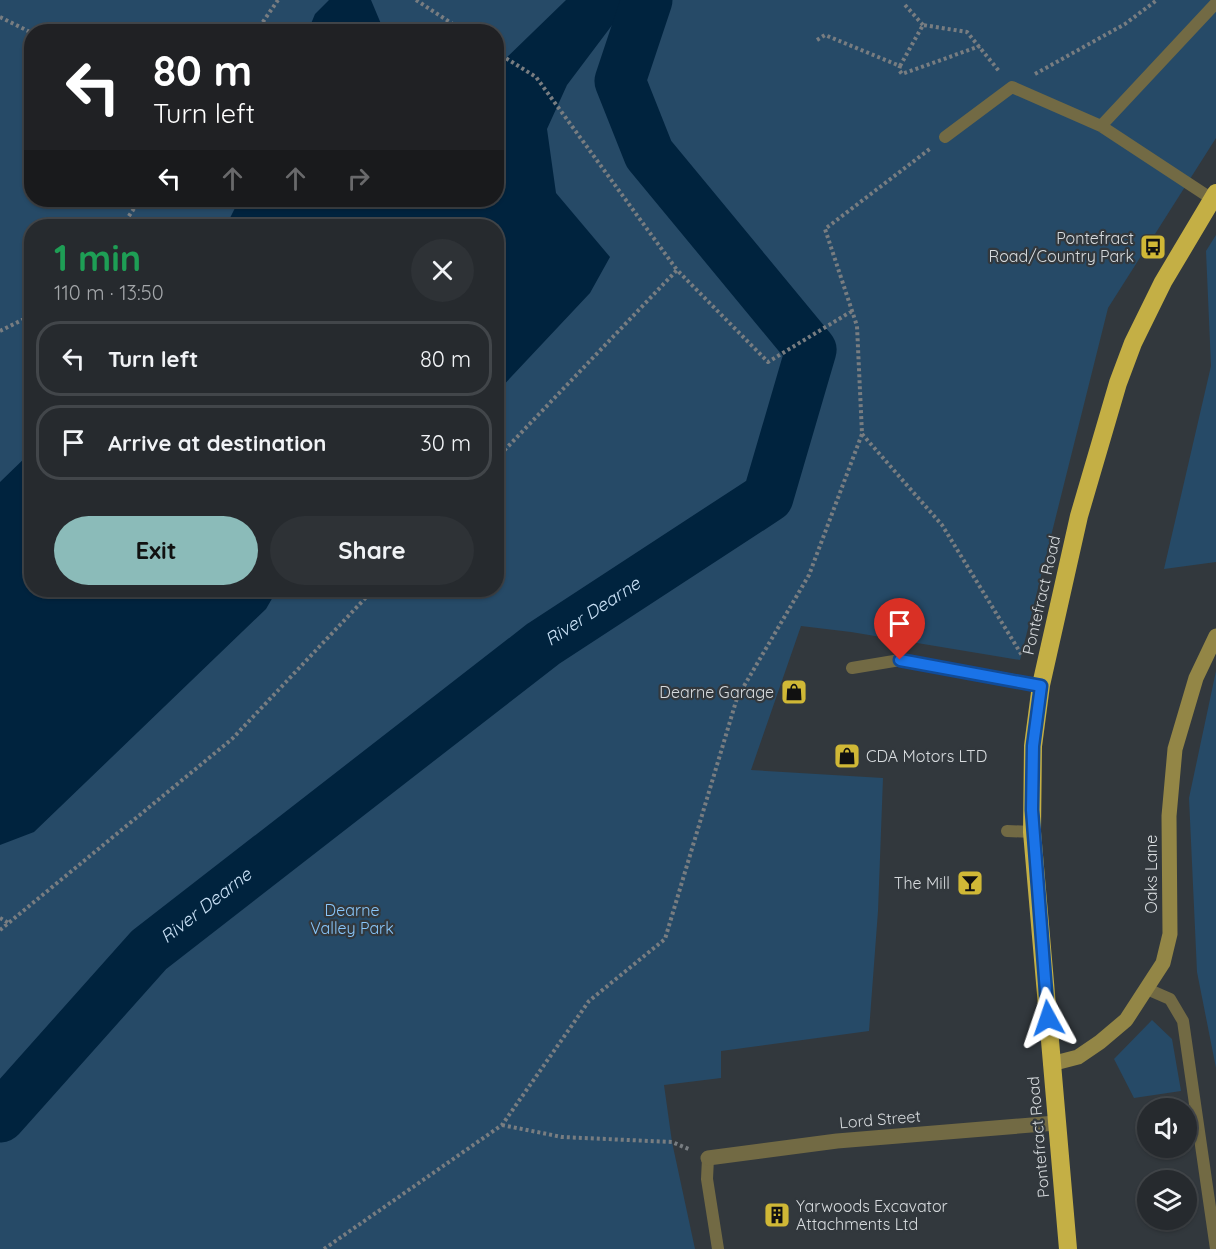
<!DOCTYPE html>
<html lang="en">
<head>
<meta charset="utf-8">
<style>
  body { margin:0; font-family:Quicksand,sans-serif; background:#2e3236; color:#f1f3f6; height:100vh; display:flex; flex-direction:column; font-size:22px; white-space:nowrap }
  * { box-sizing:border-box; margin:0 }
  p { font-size:20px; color:#a4a7aa }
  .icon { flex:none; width:33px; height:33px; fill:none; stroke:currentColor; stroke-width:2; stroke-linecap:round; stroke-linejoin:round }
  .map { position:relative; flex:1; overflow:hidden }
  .sheet { position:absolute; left:24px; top:219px; width:480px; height:378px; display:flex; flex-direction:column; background:#262a2e; border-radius:24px; box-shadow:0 2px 4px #0004,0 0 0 2px #42464a }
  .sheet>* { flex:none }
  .guide { position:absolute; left:24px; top:24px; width:480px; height:183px; border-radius:24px; box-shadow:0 2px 4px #0004,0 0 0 2px #42464a; background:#202124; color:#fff; overflow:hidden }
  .tools { position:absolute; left:1137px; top:1098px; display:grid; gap:12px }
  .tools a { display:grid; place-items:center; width:60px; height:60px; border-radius:50%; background:#262a2e; box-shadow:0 2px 4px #0004,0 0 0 2px #42464a; font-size:30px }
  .pin { position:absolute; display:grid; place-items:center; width:51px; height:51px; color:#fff; margin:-62px -26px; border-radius:50% 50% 50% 0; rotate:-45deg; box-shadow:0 0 6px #0007 }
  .pin .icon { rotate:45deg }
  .me { position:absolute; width:66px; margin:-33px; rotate:355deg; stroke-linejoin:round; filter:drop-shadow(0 0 4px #0008) }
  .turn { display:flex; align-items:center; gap:21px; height:126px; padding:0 30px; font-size:27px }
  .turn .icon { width:78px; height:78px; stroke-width:2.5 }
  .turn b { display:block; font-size:42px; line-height:51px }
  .lanes { display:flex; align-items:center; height:57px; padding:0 30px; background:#0003; justify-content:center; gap:30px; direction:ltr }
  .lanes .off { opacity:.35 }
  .round { display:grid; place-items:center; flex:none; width:63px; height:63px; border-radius:32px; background:#2e3236 }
  .overview { display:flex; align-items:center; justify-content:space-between; height:102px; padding:0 30px }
  h1 { font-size:36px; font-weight:800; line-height:45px; color:#1e9e55 }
  .action { display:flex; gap:12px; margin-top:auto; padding:12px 30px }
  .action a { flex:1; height:69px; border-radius:36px; background:#8bbbb9; color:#111; font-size:24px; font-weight:800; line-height:69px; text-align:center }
  .action a+a { background:#2e3236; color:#f1f3f6 }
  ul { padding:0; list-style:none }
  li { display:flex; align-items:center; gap:18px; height:75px; margin:0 12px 9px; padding:0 18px; border:3px solid #42464a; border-radius:24px }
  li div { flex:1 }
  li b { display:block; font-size:22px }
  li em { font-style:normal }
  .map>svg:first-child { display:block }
  .green { fill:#264a67; fill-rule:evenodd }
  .water { fill:#00233e }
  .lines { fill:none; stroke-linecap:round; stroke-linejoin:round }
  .river { stroke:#00233e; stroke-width:51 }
  .path { stroke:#787d81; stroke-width:4; stroke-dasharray:3 3; stroke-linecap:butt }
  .lane { stroke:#726a44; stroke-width:12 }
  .street { stroke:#726a44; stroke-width:15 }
  .secondary { stroke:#938646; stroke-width:15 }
  .highway { stroke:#c4af45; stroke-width:18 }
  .route-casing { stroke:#114b97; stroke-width:15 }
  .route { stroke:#1a73e8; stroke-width:10 }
  .labels { text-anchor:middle; stroke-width:4.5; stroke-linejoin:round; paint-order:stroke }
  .poi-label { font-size:16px; fill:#d7dbde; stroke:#32383d; text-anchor:end }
  .street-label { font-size:16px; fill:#d7dbde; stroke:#32383d }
  .park-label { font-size:16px; fill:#89c6fa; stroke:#32383d }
  .water-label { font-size:18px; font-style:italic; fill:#c9e1f6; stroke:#32383d }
</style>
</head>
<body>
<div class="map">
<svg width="1216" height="1249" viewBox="0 0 1216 1249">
  <rect width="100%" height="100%" fill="#32383d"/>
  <path class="green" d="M0,0H1216V138L1108,308L1020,660L851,632L801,626L751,770L883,778L878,911L869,1031L721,1051V1078L664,1085L672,1142L695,1249H0ZM32,32H496V200H32ZM32,226H496V590H32Z
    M1216,235V562L1164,569L1211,366L1206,251Z
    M1216,671V1068L1197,972L1189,798Z
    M1152,1020L1172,1039L1181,1091L1134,1098L1114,1059Z"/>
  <path class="water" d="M329,0H371L384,31H308L315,14Z
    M566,0H631L567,85L547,129L556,193L610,257L590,293L497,392L496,226H226L239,200H496L497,63L503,61Z
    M31,452L32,590H277L266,609L34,832L0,845V482Z"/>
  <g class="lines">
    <path class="river" id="s1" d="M0,1117L149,950L543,644L768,497L811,350L649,154L620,81L647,0"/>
    <path class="path" d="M416,0L465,32
      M905,5L923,25
      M0,17L32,33
      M256,32L278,0
      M817,40L825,35L900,66L899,70L902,74L980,46
      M496,52L536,77L677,270
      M900,66L923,25L967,32L999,71
      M1035,74L1125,24L1157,0
      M122,226L140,200
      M0,331L32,315
      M862,434L942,525L1023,657
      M496,459L677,270L768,362L852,311
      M0,918L10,924
      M0,930L232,739L373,590
      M502,1125L562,1137L672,1142L691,1150
      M324,1249L502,1125L589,1001L665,939L737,698L809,575L862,434L857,326L825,229L931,148"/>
    <path class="lane" d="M1101,126L1216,3
      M945,137L1012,87L1101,126L1212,199
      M852,668L900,660L1041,685
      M1007,831L1032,832
      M1147,989L1170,999L1183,1021L1216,1249
      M708,1158L707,1179L718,1249"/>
    <path class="street" d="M708,1158L837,1141L1056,1123"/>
    <path class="secondary" d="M1051,1064L1078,1057L1100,1042L1126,1020L1163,963L1170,934L1169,816L1175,749L1196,678L1216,636"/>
    <path class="highway" d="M1068,1249L1032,832L1033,746L1041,685L1079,516L1118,383L1133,343L1163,282L1216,193"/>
  </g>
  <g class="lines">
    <defs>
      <path id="route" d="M900,660L1041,686L1033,746L1032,810L1048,1018"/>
    </defs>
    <use href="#route" class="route-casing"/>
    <use href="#route" class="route"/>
  </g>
  <defs>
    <symbol id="bus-square" viewBox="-11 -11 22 22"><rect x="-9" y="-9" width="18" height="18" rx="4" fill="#d0b836" stroke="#32383d"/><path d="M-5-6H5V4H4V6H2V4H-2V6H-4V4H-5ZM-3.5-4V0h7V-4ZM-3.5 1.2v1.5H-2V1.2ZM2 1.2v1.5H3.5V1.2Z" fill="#111"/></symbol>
    <symbol id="shop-square" viewBox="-11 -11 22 22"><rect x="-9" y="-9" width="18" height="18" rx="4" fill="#d0b836" stroke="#32383d"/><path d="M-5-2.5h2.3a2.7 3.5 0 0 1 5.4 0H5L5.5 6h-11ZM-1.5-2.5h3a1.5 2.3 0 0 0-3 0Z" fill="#111"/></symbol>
    <symbol id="bar-square" viewBox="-11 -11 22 22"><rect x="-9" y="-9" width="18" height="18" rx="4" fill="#d0b836" stroke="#32383d"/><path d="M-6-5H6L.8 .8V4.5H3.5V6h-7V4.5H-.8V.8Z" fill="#111"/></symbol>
    <symbol id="building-square" viewBox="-11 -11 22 22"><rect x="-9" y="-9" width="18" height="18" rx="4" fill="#d0b836" stroke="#32383d"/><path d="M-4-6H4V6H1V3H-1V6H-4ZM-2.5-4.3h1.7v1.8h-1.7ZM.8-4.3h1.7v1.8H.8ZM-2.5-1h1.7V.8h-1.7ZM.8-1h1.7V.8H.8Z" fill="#111"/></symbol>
  </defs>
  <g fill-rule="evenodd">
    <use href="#bus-square" x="1138" y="232" width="30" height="30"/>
    <use href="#shop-square" x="779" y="677" width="30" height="30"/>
    <use href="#shop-square" x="832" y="741" width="30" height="30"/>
    <use href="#bar-square" x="955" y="868" width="30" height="30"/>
    <use href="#building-square" x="762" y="1200" width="30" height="30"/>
  </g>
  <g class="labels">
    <g class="poi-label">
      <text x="1134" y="244">Pontefract<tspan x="1134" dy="18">Road/Country Park</tspan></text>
      <text x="774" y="698">Dearne Garage</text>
      <text x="866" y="762" text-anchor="start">CDA Motors LTD</text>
      <text x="950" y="889">The Mill</text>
      <text x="796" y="1212" text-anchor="start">Yarwoods Excavator<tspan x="796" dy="18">Attachments Ltd</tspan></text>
    </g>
    <g class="street-label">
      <text transform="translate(1041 595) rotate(-77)" y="6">Pontefract Road</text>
      <text transform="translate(1151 874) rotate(-90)" y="6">Oaks Lane</text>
      <text transform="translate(880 1119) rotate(-5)" y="6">Lord Street</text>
      <text transform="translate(1038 1137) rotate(-95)" y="6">Pontefract Road</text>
    </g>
    <g class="park-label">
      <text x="352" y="916">Dearne<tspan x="352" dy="18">Valley Park</tspan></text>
    </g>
    <g class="water-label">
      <text dy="6" stroke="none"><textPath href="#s1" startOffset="782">River Dearne</textPath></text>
      <text dy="6" stroke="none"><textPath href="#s1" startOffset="296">River Dearne</textPath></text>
    </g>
  </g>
</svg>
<div class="tools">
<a><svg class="icon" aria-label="sound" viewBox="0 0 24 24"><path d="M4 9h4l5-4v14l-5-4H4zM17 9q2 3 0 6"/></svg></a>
<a><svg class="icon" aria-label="layers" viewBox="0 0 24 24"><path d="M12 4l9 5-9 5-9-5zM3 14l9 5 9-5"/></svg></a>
</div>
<div class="pin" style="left:900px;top:660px;background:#d93025"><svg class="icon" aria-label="arrive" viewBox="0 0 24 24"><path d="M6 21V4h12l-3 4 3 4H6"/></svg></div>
<svg class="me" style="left:1048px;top:1018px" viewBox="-20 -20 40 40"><path d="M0-17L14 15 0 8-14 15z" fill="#1a73e8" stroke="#fff" stroke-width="4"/></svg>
<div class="guide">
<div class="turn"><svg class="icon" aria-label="left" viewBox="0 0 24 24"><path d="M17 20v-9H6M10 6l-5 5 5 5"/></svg><div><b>80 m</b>Turn left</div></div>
<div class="lanes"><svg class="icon" aria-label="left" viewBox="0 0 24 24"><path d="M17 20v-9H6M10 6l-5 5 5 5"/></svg><svg class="icon off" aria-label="ahead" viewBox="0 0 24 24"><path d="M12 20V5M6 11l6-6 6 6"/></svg><svg class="icon off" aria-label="ahead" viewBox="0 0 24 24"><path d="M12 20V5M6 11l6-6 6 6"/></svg><svg class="icon off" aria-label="right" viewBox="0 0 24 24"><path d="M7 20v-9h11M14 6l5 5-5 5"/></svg></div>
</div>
<section class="sheet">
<div class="overview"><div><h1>1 min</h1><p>110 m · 13:50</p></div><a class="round"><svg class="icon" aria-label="close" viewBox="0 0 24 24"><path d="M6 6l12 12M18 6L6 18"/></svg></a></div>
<ul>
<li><svg class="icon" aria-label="left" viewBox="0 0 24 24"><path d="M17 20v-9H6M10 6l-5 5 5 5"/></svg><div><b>Turn left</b></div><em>80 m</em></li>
<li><svg class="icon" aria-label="arrive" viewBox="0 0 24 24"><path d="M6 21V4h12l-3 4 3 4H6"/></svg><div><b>Arrive at destination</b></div><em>30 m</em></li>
</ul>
<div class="action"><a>Exit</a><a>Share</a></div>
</section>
</div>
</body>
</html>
